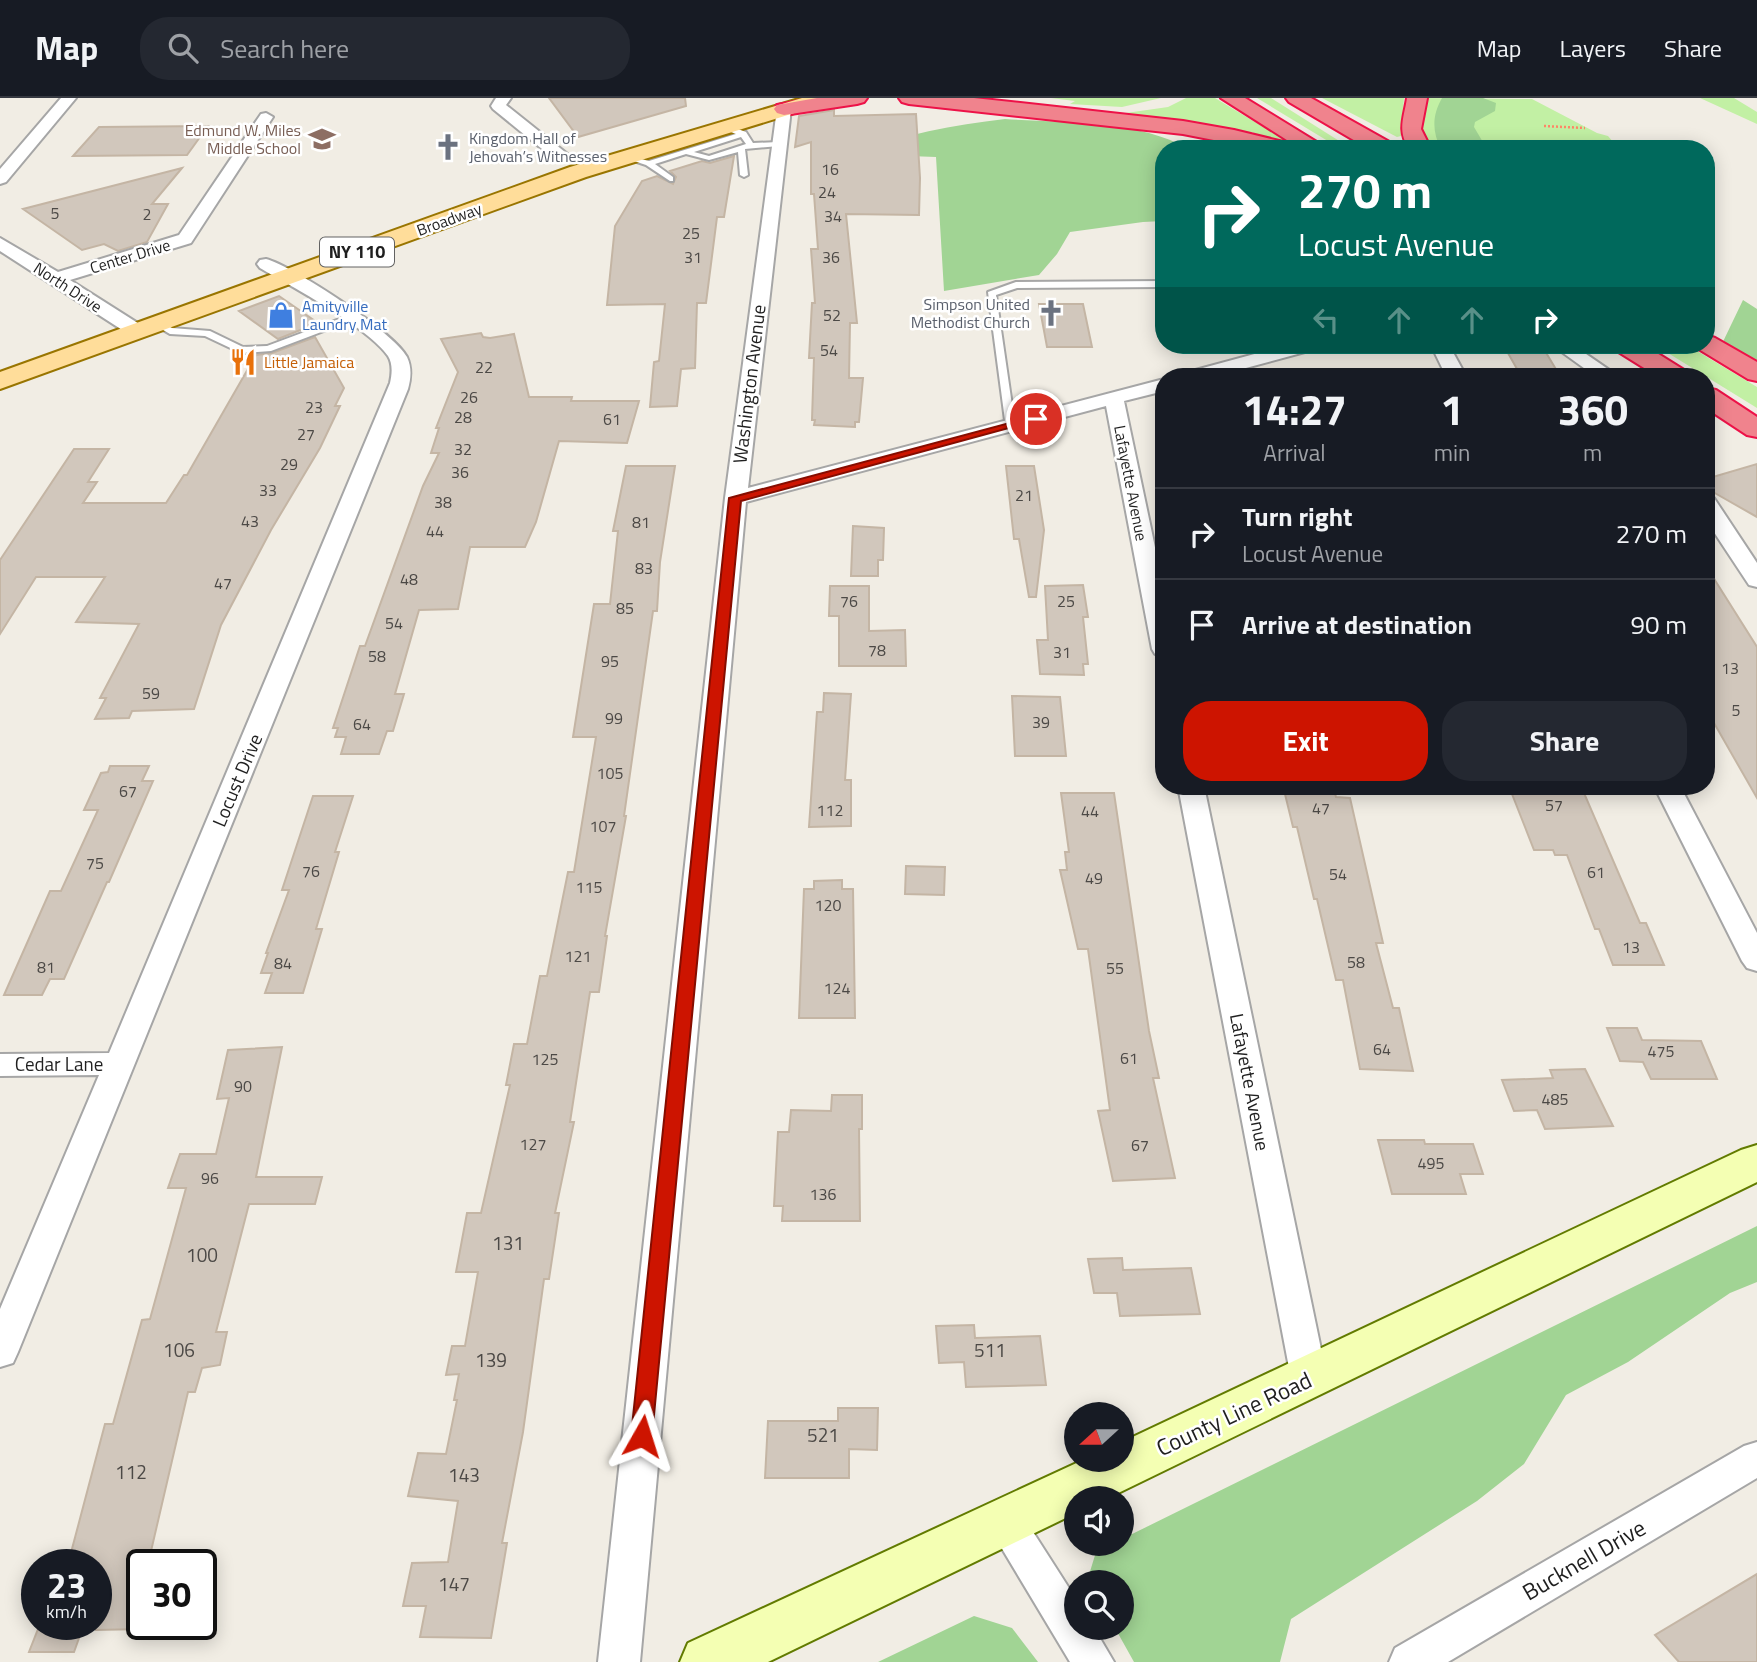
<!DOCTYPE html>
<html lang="en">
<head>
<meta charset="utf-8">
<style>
  body { margin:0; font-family:"Titillium Web",sans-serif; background:#242831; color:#f1f3f6; height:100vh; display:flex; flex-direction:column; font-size:26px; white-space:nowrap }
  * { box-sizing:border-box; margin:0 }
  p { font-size:23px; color:#9ea1a6 }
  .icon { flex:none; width:38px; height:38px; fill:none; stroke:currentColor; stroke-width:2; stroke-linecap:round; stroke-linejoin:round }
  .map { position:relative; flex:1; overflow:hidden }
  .side { position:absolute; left:1155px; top:270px; width:560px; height:427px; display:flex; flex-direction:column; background:#171b24; border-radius:28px; box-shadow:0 4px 18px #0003 }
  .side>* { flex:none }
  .banner { position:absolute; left:1155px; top:42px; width:560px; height:214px; border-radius:28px; box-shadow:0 4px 18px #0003; background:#00695c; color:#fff; overflow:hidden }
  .needle { width:46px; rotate:249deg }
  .buttons { position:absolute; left:1064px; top:1304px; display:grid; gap:14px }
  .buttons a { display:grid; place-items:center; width:70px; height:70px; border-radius:50%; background:#171b24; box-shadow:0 4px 18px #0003; font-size:35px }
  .speed { position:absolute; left:21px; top:1451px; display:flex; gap:14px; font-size:35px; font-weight:700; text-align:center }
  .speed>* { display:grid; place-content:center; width:91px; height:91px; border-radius:50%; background:#171b24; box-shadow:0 4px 18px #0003; line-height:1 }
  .speed small { font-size:18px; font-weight:400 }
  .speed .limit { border:4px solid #111; border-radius:10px; background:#fff; color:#111 }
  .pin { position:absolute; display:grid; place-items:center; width:60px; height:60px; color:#fff; margin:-30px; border:4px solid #fff; border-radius:50%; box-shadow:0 2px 7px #0007 }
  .me { position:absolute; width:77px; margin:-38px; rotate:6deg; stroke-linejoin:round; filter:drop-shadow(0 0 5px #0008) }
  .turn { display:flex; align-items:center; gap:24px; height:147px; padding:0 28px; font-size:32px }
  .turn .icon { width:91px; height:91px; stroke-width:2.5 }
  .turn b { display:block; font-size:49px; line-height:60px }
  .lanes { display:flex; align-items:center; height:66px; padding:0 28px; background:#0003; justify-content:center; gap:35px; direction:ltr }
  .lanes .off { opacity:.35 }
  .eta { display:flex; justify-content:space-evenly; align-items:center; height:119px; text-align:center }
  .eta b { font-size:42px; font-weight:700; line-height:49px }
  .cta { display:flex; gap:14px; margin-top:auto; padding:14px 28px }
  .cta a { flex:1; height:80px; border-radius:28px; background:#cd1400; color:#fff; font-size:28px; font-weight:700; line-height:80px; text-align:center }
  .cta a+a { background:#242831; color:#f1f3f6 }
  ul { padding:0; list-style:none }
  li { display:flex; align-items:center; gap:21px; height:91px; padding:0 28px; border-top:2px solid #363941 }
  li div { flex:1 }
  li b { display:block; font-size:26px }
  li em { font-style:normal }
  header { display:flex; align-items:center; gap:42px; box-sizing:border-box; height:98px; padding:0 35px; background:#171b24; border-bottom:2px solid #363941 }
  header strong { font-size:33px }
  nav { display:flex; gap:38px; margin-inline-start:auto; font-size:24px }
  .search { width:490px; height:63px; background:#242831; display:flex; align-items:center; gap:18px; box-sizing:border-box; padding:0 24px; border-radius:28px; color:#9ea1a6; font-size:26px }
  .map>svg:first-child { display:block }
  .grass { fill:#c2f0a4 }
  .forest { fill:#a1d494 }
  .building { fill:#d1c7bc; stroke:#c4b5a4; stroke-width:2 }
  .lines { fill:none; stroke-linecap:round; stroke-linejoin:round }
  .lane-casing { stroke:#a6a6a6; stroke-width:4 }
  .street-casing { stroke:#a6a6a6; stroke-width:4 }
  .secondary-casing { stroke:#627b00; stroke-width:4 }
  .primary-casing { stroke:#997500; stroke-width:4 }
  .highway-casing { stroke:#ed1248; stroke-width:4 }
  .path { stroke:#ff8566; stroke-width:2.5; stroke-dasharray:2 2; stroke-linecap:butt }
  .lane { fill:#fff; fill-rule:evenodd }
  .street { fill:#fff; fill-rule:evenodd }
  .secondary { fill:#f4ffb3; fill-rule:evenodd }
  .primary { fill:#ffdd9a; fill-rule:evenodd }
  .highway { fill:#f0838d; fill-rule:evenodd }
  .route { fill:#cd1400; stroke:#850d00; stroke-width:2 }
  .labels { text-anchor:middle; stroke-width:5; stroke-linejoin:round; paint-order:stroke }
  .far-education-label { font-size:16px; fill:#785e54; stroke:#fff; text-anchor:end }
  .far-worship-label { font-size:16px; fill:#5b616d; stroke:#fff; text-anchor:start }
  .number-label { font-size:16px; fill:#4c4946 }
  .far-street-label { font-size:16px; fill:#1f1f1f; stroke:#fff }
  .far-shop-label { font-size:16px; fill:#366cbe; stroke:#fff; text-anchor:start }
  .far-food-label { font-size:16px; fill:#c56008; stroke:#fff; text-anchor:start }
  .shield { fill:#fff; stroke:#626262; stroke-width:2 }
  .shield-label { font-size:18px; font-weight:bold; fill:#1f1f1f }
  .street-label { font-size:19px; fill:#1f1f1f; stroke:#fff }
  .near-number-label { font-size:19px; fill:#4c4946 }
  .near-street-label { font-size:23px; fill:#1f1f1f; stroke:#fff }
</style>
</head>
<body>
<header>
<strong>Map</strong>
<div class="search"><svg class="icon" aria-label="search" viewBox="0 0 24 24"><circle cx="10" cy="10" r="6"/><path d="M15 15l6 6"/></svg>Search here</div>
<nav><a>Map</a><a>Layers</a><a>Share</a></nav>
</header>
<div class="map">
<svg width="1757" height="1564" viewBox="0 0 1757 1564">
  <rect width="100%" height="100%" fill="#f1ede4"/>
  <path class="grass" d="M1051,0H1161L1122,9L1070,6L1075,3Z
    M1186,0H1215L1295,48L1255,38L1253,34L1244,36L1126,15L1168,9Z
    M1257,0H1271L1352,51H1341Z
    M1322,0H1404L1401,38L1397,39Z
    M1423,0L1532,1L1597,35L1608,38L1614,45L1613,50L1428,51L1418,31Z
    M1700,0H1734L1757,14V26Z
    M1655,247H1687L1757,289V310Z"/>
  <path class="forest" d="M1442,0H1483L1496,5L1495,13L1475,24L1474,29L1487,51H1441C1432,33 1432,18 1442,0Z
    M1005,21C1065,25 1136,21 1189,51H1164V123L1143,124L1070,134L1057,156L1039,177L944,193L936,59L855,56C903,36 953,27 1005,21Z
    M1743,202L1757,211V275L1719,252Z
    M1757,1128V1184L1730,1195L1628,1264L1566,1297L1524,1366L1477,1403L1291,1521L1280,1564H1134L1115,1530H1122V1484H1090L1088,1480L1096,1454L1114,1446H1122V1441Z
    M974,1518L1012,1530L1038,1564H878Z"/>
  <path class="building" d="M549,0H685L686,8L578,39Z
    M834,12V18L916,16L920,80L919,117L846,116L857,225H850L849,280H863L859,324H855V329L814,327L815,322H812L814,260H809L812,205H815L811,151H818L814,96H811V44L795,49L799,18Z
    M208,28L187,57L73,58L99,29Z
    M734,58L724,119H717L706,205H697L695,270L681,271L677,308L650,309L654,264L659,263L665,206L607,207L615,128L642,83L657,78L673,86L676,79L670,73L702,63L710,65Z
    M182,70L152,106H168L147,144L118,153L104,146L82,152L23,111Z
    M279,198L318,225L278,241L239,213Z
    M1039,206H1083L1092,249H1047Z
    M481,235L483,239L490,240L514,236L529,299H572L571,303H639L627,345L559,343L536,424L525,449H470L458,511L419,512L395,596H404L393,633H387L379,656H341L346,639H335L338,630H333L360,548H365L423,388L439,355H431L439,330H436L458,274L441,241Z
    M315,239L344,290L335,308H340L320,350L271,432L221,527L194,611L132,613L129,620L95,621L106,600H100L139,526L76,524L105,479H36L0,536V462L74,351H109L88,384H97L83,405H166L184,377H187L256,257L272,255Z
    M1504,248H1542L1560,278H1521Z
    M1757,366V419L1706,390V381Z
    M626,368H675L660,464L657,513H653L624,718H626L605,838H607L599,894H590L570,1024H574L555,1115H559L549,1181H544L523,1334L502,1445H507L491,1540L420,1539L426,1508H403L412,1465L448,1464L458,1403L408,1398L418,1355L446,1356L457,1302H454L459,1276L446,1277L452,1248H465L478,1174H456L467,1115H481L510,987H506L514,946H527L540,878H547L568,774H574L596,639H573L594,506H610L618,433H613Z
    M1006,368H1034L1044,432L1036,499H1029L1019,441H1014Z
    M853,428L884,430L883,462H878V478H851Z
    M1706,468L1757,549V700L1706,611Z
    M1083,487L1088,519H1083L1088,566H1083L1084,577L1040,576L1037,542H1048L1045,488Z
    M830,488H869V533L905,532L906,568H839V518H829Z
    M824,595L851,596L845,682H851V728L809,729L817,614H823Z
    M1012,598L1060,599L1066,658H1015Z
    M110,668H149L142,683H153L109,784H107L64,881H50L42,897H4L50,793H61L98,712H84L101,675L108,674Z
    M1303,688H1333L1336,699L1350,700L1383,845H1376L1393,910H1399L1413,973L1360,971L1343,882H1336L1317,801H1314L1297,729H1293L1284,692H1305Z
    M1525,688H1581L1640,825H1646L1664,867H1613L1599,831H1595L1567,757H1555L1553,752H1534L1512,696H1523L1521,691H1527Z
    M1061,695H1114L1149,933L1159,980H1153L1175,1080L1113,1083L1098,1013L1110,1012L1088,851H1078L1060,772H1067L1065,754H1069Z
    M313,698H353L335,754H339L316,831H322L303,895H265L272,875H261L268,855H266L289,792H282Z
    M906,768L945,769L944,797L905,796Z
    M842,782V791H853L855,920H799L804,791H814V783Z
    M1607,930H1637L1642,942L1701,943L1717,981H1651L1643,964L1620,963Z
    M282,949L256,1079H322L315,1106H249L216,1234H227L220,1267L202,1270L195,1294H188L148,1466H142V1531L96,1532V1466H68L105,1326H113L142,1222L150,1221L186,1090H168L180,1056H216L229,1000L217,1001L228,952Z
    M1585,971L1613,1028L1545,1031L1537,1012L1514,1013L1502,982L1553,980L1550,972Z
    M832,997H862V1031H859L860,1123H782L783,1108H774L778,1034H789L791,1012L831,1013Z
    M1378,1042H1424L1425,1046H1473L1483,1076H1460L1466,1096H1392Z
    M1122,1160L1123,1172L1191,1170L1200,1216L1120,1218L1117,1195H1094L1088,1161Z
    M974,1227L975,1240L1040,1238L1046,1287L966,1289L964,1264L939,1265L936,1228Z
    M838,1310H878L877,1352L849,1351V1380H765L768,1323H838Z
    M1757,1476V1564H1679L1655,1537Z
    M40,1526H84L74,1554H29Z"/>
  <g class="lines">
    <defs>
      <path id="lane" d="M724,26L746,34L753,45L779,44L783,46L779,48L745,51L748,77L744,79L740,77L738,54L709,62L686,56L655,66L673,79V83H670L646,67L622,59L626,57L649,63L736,36L721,30L720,28ZM741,39L746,46L709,58L694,54Z
        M1164,183V189L1017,190L996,197L1015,328L1006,330L988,194L1016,184Z
        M350,217L353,218V222L271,253L241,255L205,238L170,236L153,226L158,223L172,230L210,233L243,249L267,248Z
        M1260,247H1270L1278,257L1270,259Z"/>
      <path id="street" d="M61,0H76L6,84L0,86V71Z
        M496,0H511L506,7L570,58L572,61L570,64H558L493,11L491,8Z
        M784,7L791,11L748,390L1164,281V293L1124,303L1164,492V558L1155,556L1152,551L1106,308L746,404L640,1564H598L725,400L777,11Z
        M266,15L273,19L191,145L70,182L144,229L146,233L144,237H130L0,153V140L58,174L179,137L261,16Z
        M266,161C293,168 395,235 407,259C412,270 411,280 408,291L18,1254L13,1265L0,1269V1211L99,977L0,978V956L109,955L390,285C392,276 393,266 388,258C369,230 291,188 260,170L257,166L260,162Z
        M1288,247H1318L1316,251L1216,278H1185L1188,274Z
        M1431,247H1449L1466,278H1446Z
        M1552,247H1573L1618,278H1595Z
        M1706,399L1714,400L1757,465V489L1749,487L1706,422Z
        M1178,688H1204L1327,1280L1322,1291L1309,1295L1296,1291L1291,1280Z
        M1654,688H1680L1757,835V873L1747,870L1742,863Z
        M1757,1344V1380L1448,1564H1389L1395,1550L1744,1348Z
        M1005,1407L1019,1412L1076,1501V1530H1094L1114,1564H1070L986,1424L991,1412Z"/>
      <path id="secondary" d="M1757,1047V1084L1108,1400H1076V1415L768,1564H680L688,1545L1083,1362H1122V1344L1741,1052Z"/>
      <path id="primary" d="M802,0H833L830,4L586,79L0,291V274L570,69Z"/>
      <path id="highway" d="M817,0H867L864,4L857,6L784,17L777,15L774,11L777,7Z
        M899,0H974L1183,23L1234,32L1292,46L1295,51H1260L1183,36L909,6L902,4Z
        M1221,0H1245L1328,51H1301Z
        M1286,0H1311L1393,46L1396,51H1369L1289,4Z
        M1407,0H1427L1421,31L1431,51H1409C1397,32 1404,20 1407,0Z
        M1706,237L1715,240L1757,264V283L1748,281L1697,250L1694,247H1706Z
        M1613,247H1644L1684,272L1688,278H1657L1617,253Z
        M1706,290L1716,292L1757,319V339L1747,337L1706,310Z"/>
    </defs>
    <use href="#lane" class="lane-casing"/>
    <use href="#street" class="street-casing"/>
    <use href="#secondary" class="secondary-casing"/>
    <use href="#primary" class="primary-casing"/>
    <use href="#highway" class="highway-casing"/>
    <path class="path" d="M1544,28L1585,30"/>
    <use href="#lane" class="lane"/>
    <use href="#street" class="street"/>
    <use href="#secondary" class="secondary"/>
    <use href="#primary" class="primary"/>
    <use href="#highway" class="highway"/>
  </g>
  <path class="route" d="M1032,319L1042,321L741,403L652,1338L649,1345L642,1347L634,1345L631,1338L729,400Z"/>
  <defs>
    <symbol id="school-bare" viewBox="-9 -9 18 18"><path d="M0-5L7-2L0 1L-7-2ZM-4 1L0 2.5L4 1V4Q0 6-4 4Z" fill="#8d6e63" stroke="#fff" stroke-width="2.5" paint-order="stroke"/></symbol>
    <symbol id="church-bare" viewBox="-9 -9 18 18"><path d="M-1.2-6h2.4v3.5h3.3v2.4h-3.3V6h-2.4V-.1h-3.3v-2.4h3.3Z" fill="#6b7280" stroke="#fff" stroke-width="2.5" paint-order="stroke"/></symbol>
    <symbol id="shop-bare" viewBox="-9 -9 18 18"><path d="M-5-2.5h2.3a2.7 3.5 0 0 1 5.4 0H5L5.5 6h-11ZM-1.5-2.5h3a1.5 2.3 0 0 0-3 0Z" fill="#3f7fe0" stroke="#fff" stroke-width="2.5" paint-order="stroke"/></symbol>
    <symbol id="restaurant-bare" viewBox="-9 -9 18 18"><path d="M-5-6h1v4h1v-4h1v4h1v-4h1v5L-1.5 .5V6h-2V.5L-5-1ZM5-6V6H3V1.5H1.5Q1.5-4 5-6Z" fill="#e8710a" stroke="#fff" stroke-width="2.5" paint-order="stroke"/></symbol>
  </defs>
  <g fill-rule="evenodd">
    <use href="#school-bare" x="303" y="22" width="38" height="38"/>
    <use href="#church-bare" x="429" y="30" width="38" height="38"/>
    <use href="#church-bare" x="1032" y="196" width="38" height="38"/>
    <use href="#shop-bare" x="262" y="198" width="38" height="38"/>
    <use href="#restaurant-bare" x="224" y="245" width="38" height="38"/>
  </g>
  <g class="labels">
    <g class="far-education-label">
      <text x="301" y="38">Edmund W. Miles<tspan x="301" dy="18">Middle School</tspan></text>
    </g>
    <g class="far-worship-label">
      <text x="469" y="46">Kingdom Hall of<tspan x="469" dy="18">Jehovah’s Witnesses</tspan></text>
      <text x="1030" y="212" text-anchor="end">Simpson United<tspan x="1030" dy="18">Methodist Church</tspan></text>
    </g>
    <g class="number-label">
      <text x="830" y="77">16</text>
      <text x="827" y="100">24</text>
      <text x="55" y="121">5</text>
      <text x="147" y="122">2</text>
      <text x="833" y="124">34</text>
      <text x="691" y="141">25</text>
      <text x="693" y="165">31</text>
      <text x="831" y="165">36</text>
      <text x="832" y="223">52</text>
      <text x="829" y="258">54</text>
      <text x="484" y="275">22</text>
      <text x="469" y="305">26</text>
      <text x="314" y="315">23</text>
      <text x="463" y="325">28</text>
      <text x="612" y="327">61</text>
      <text x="306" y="342">27</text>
      <text x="463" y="357">32</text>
      <text x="289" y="372">29</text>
      <text x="460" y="380">36</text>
      <text x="268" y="398">33</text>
      <text x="1024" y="403">21</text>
      <text x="443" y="410">38</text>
      <text x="250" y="429">43</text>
      <text x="641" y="430">81</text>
      <text x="435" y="439">44</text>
      <text x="644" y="476">83</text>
      <text x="409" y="487">48</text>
      <text x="223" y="491">47</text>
      <text x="849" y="509">76</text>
      <text x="1066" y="509">25</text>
      <text x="625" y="516">85</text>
      <text x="394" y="531">54</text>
      <text x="877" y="558">78</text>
      <text x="1062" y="560">31</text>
      <text x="377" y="564">58</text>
      <text x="610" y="569">95</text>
      <text x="1730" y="576">13</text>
      <text x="151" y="601">59</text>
      <text x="1736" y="618">5</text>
      <text x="614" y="626">99</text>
      <text x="1041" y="630">39</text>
      <text x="362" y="632">64</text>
      <text x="610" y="681">105</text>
      <text x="128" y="699">67</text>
      <text x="1554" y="713">57</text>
      <text x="1321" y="716">47</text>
      <text x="830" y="718">112</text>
      <text x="1090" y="719">44</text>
      <text x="603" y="734">107</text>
      <text x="95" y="771">75</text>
      <text x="311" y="779">76</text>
      <text x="1596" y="780">61</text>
      <text x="1338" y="782">54</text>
      <text x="1094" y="786">49</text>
      <text x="589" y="795">115</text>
      <text x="828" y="813">120</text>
      <text x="1631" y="855">13</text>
      <text x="578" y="864">121</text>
      <text x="1356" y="870">58</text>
      <text x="283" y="871">84</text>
      <text x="46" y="875">81</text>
      <text x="1115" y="876">55</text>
      <text x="837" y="896">124</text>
      <text x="1382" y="957">64</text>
      <text x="1661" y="959">475</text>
      <text x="1129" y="966">61</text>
      <text x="545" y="967">125</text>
      <text x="243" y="994">90</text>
      <text x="1555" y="1007">485</text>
      <text x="533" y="1052">127</text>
      <text x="1140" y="1053">67</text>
      <text x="1431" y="1071">495</text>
      <text x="210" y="1086">96</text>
      <text x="823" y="1102">136</text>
    </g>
    <g class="far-street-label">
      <text transform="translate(449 121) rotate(-20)" y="6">Broadway</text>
      <text transform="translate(130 158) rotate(-17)" y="6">Center Drive</text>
      <text transform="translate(68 189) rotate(33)" y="6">North Drive</text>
      <text transform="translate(1131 385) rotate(79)" y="6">Lafayette Avenue</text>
    </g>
    <g class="far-shop-label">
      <text x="302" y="214">Amityville<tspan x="302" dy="18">Laundry Mat</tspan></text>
    </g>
    <g class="far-food-label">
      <text x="264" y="270">Little Jamaica</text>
    </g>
    <rect class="shield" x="320" y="139.5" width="74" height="29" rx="5"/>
    <g class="shield-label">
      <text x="357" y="160">NY 110</text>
    </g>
    <g class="street-label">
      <text transform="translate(749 286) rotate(-83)" y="7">Washington Avenue</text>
      <text transform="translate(237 682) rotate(-67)" y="7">Locust Drive</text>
      <text x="59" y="973">Cedar Lane</text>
      <text transform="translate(1250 984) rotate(79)" y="7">Lafayette Avenue</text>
    </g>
    <g class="near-number-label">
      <text x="508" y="1152">131</text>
      <text x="202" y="1164">100</text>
      <text x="179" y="1259">106</text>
      <text x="990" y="1259">511</text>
      <text x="491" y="1269">139</text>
      <text x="823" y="1344">521</text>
      <text x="131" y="1381">112</text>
      <text x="464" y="1384">143</text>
      <text x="454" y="1493">147</text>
    </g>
    <g class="near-street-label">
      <text transform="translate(1234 1316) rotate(-25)" y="8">County Line Road</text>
      <text transform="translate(1584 1462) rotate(-30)" y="8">Bucknell Drive</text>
    </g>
  </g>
</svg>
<div class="buttons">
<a><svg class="needle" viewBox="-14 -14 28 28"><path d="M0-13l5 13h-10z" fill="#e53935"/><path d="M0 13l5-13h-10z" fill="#9ea1a6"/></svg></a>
<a><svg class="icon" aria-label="sound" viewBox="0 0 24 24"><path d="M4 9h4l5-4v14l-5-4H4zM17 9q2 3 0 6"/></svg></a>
<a><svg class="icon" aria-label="search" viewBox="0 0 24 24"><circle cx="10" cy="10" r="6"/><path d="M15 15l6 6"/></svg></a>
</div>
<div class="speed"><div>23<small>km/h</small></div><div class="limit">30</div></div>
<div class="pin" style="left:1036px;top:321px;background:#d93025"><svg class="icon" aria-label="arrive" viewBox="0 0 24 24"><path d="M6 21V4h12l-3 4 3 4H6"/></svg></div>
<svg class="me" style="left:642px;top:1338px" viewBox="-20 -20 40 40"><path d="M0-17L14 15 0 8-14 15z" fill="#cd1400" stroke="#fff" stroke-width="4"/></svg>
<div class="banner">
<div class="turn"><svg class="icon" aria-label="right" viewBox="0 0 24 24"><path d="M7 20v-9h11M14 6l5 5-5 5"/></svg><div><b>270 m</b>Locust Avenue</div></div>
<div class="lanes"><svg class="icon off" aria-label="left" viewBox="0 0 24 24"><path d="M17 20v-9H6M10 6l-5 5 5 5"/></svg><svg class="icon off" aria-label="ahead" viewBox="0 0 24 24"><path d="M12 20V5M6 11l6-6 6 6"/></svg><svg class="icon off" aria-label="ahead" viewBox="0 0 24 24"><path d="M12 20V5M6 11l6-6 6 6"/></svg><svg class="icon" aria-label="right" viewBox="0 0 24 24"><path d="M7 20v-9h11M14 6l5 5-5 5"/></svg></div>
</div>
<section class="side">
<div class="eta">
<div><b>14:27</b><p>Arrival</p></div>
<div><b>1</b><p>min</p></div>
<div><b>360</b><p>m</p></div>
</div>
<ul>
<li><svg class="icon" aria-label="right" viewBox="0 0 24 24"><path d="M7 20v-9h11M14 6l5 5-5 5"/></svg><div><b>Turn right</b><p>Locust Avenue</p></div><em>270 m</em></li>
<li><svg class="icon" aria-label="arrive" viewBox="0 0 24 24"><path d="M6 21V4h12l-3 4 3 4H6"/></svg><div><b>Arrive at destination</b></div><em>90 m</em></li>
</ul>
<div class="cta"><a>Exit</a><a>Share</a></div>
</section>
</div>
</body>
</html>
